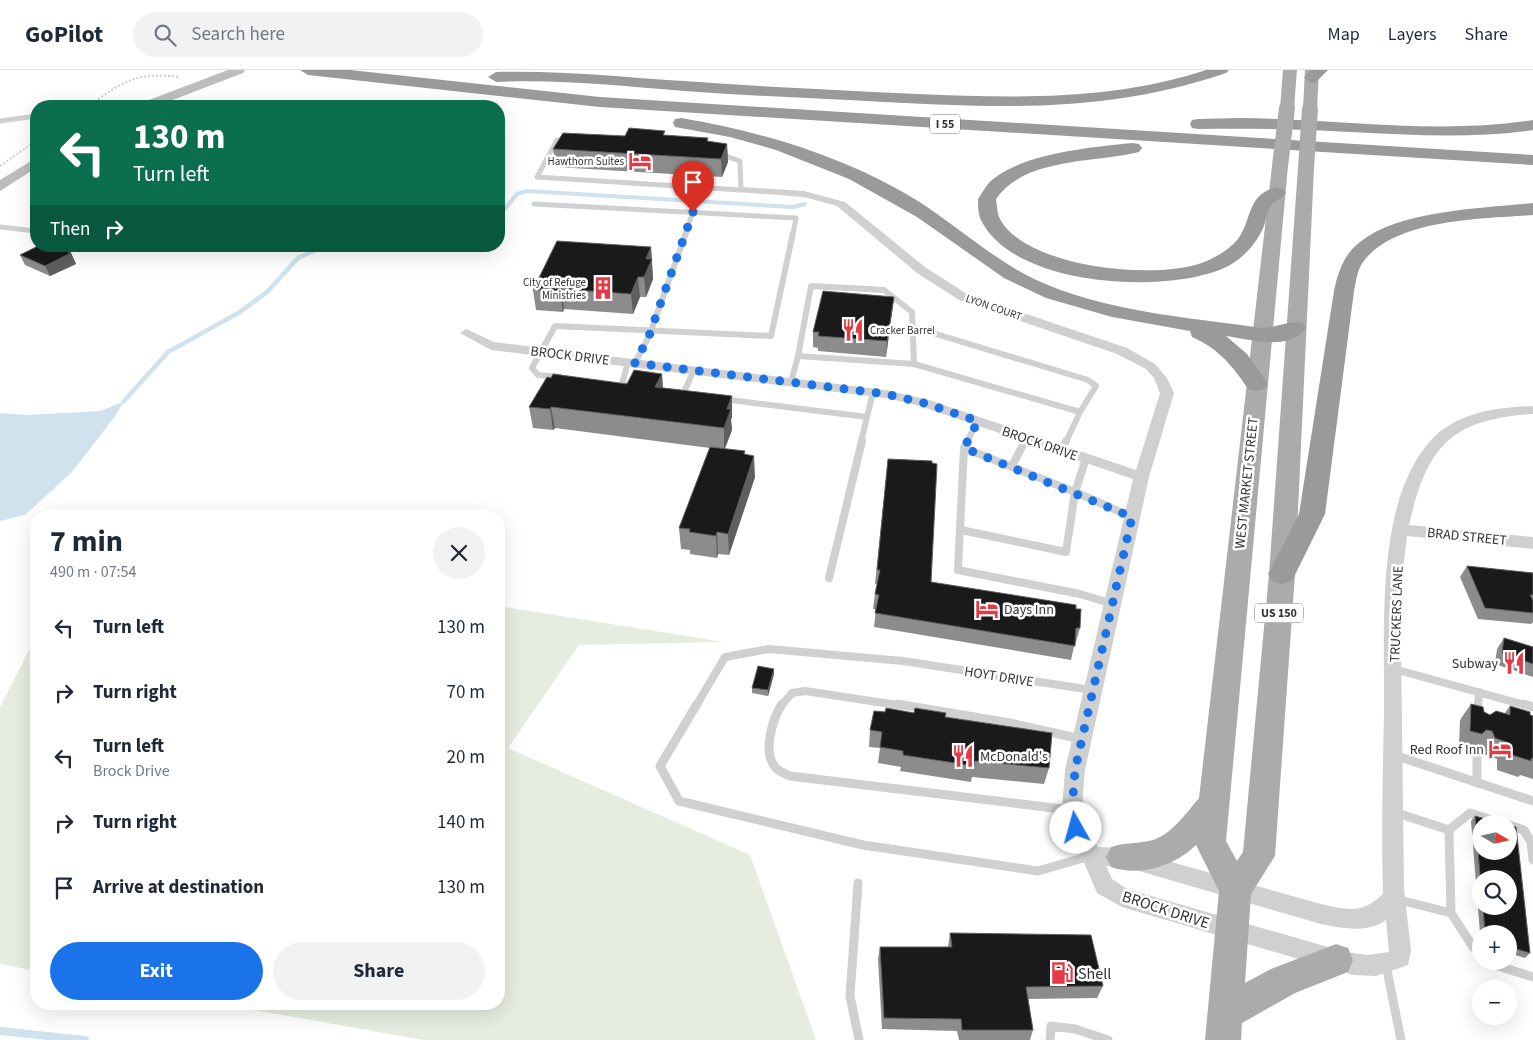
<!DOCTYPE html>
<html lang="en">
<head>
<meta charset="utf-8">
<style>
  body { margin:0; font-family:"Source Sans 3",sans-serif; background:#f2f2f3; color:#1f2937; height:100vh; display:flex; flex-direction:column; font-size:19px; white-space:nowrap }
  * { box-sizing:border-box; margin:0 }
  p { font-size:16px; color:#747a83 }
  .icon { flex:none; width:28px; height:28px; fill:none; stroke:currentColor; stroke-width:2; stroke-linecap:round; stroke-linejoin:round }
  .map { position:relative; flex:1; overflow:hidden }
  .panel { position:absolute; left:30px; top:440px; width:475px; height:500px; display:flex; flex-direction:column; background:#fff; border-radius:20px; box-shadow:0 5px 20px #0002 }
  .panel>* { flex:none }
  .top-card { position:absolute; left:30px; top:30px; width:475px; height:152px; border-radius:20px; box-shadow:0 5px 20px #0002; background:#0b6e4f; color:#fff; overflow:hidden }
  .needle { width:32px; rotate:99deg }
  .buttons { position:absolute; left:1472px; top:745px; display:grid; gap:10px }
  .buttons a { display:grid; place-items:center; width:45px; height:45px; border-radius:50%; background:#fff; box-shadow:0 5px 20px #0002; font-size:25px }
  .pin { position:absolute; display:grid; place-items:center; width:42px; height:42px; color:#fff; margin:-51px -21px; border-radius:50% 50% 50% 0; rotate:-45deg; box-shadow:0 0 5px #0007 }
  .pin .icon { rotate:45deg }
  .me { position:absolute; width:55px; margin:-28px; rotate:353deg; stroke-linejoin:round; filter:drop-shadow(0 0 4px #0008) }
  .turn { display:flex; align-items:center; gap:18px; height:105px; padding:0 20px; font-size:22px }
  .turn .icon { width:65px; height:65px; stroke-width:2.5 }
  .turn b { display:block; font-size:35px; line-height:42px }
  .then { display:flex; align-items:center; height:48px; padding:0 20px; background:#0003; gap:10px; font-size:19px }
  .round { display:grid; place-items:center; flex:none; width:52px; height:52px; border-radius:26px; background:#f2f2f3 }
  .summary { display:flex; align-items:center; justify-content:space-between; height:85px; padding:0 20px }
  h1 { font-size:30px; font-weight:700; line-height:38px }
  .action { display:flex; gap:10px; margin-top:auto; padding:10px 20px }
  .action a { flex:1; height:58px; border-radius:30px; background:#1a73e8; color:#fff; font-size:20px; font-weight:700; line-height:58px; text-align:center }
  .action a+a { background:#f2f2f3; color:#1f2937 }
  ul { padding:0; list-style:none }
  li { display:flex; align-items:center; gap:15px; height:65px; padding:0 20px }
  li div { flex:1 }
  li b { display:block; font-size:19px }
  li em { font-style:normal }
  header { display:flex; align-items:center; gap:30px; box-sizing:border-box; height:70px; padding:0 25px; background:#fff; border-bottom:1px solid #e0e1e3 }
  header strong { font-size:24px }
  nav { display:flex; gap:28px; margin-inline-start:auto; font-size:18px }
  .search { width:350px; height:45px; background:#f2f2f3; display:flex; align-items:center; gap:12px; box-sizing:border-box; padding:0 18px; border-radius:28px; color:#747a83; font-size:19px }
  .map>svg:first-child { display:block }
  .green { fill:#e6ecdf }
  .water { fill:#cfe2ee }
  .lines { fill:none; stroke-linecap:round; stroke-linejoin:round }
  .stream-far2 { stroke:#cfe2ee; stroke-width:4 }
  .stream-far1 { stroke:#cfe2ee; stroke-width:4.5 }
  .stream { stroke:#cfe2ee; stroke-width:8 }
  .path { stroke:#cdcdcd; stroke-width:2; stroke-dasharray:2 2; stroke-linecap:butt }
  .lane-far3 { stroke:#d0d0d0; stroke-width:5 }
  .lane-far2 { stroke:#d0d0d0; stroke-width:6 }
  .lane-far1 { stroke:#d0d0d0; stroke-width:8 }
  .lane { stroke:#d0d0d0; stroke-width:9 }
  .street { fill:#d0d0d0; fill-rule:evenodd }
  .secondary { fill:#bdbdbd; fill-rule:evenodd }
  .primary { fill:#ababab; fill-rule:evenodd }
  .highway { fill:#9a9a9a; fill-rule:evenodd }
  .primary-bridge { stroke:#ababab; stroke-width:16 }
  .wall { fill:#8c8c8c; fill-rule:evenodd }
  .shaded-wall { fill:#5f5f5f }
  .building { fill:#1a1a1a; stroke:#5f5f5f }
  .route { stroke:#1a73e8; stroke-width:9; stroke-dasharray:0 16.2 }
  .labels { text-anchor:middle; stroke-width:5; stroke-linejoin:round; paint-order:stroke }
  .far-poi-label { font-size:11px; fill:#333; stroke:#fff; text-anchor:end }
  .far-street-label { font-size:11px; fill:#333; stroke:#fff }
  .shield { fill:#fff; stroke:#707070; stroke-width:1 }
  .shield-label { font-size:12px; font-weight:bold; fill:#333 }
  .street-label { font-size:14px; fill:#333; stroke:#fff }
  .poi-label { font-size:14px; fill:#333; stroke:#fff; text-anchor:start }
  .near-street-label { font-size:16px; fill:#333; stroke:#fff }
  .near-poi-label { font-size:16px; fill:#333; stroke:#fff; text-anchor:start }
</style>
</head>
<body>
<header>
<strong>GoPilot</strong>
<div class="search"><svg class="icon" aria-label="search" viewBox="0 0 24 24"><circle cx="10" cy="10" r="6"/><path d="M15 15l6 6"/></svg>Search here</div>
<nav><a>Map</a><a>Layers</a><a>Share</a></nav>
</header>
<div class="map">
<svg width="1533" height="970" viewBox="0 0 1533 970">
  <rect width="100%" height="100%" fill="#fff"/>
  <path class="green" d="M499,536L724,572L579,575L508,678L750,785L816,970H423L221,934H499Z
    M36,566V901L0,894V637Z"/>
  <path class="water" d="M124,331L116,345L72,402L25,445L0,451V343L27,345L101,341Z"/>
  <g class="lines">
    <path class="stream-far2" d="M499,146L517,124L527,121L793,137L805,134"/>
    <path class="stream-far1" d="M124,331L168,282L240,242L267,222L298,188L324,176"/>
    <path class="stream" d="M0,961L85,970"/>
    <path class="path" d="M88,36C125,11 134,2 180,7
      M0,96L36,71"/>
    <path class="lane-far3" d="M0,51L36,46
      M557,70C618,73 682,68 740,91L741,120L537,107Z
      M534,134L796,148L793,164
      M0,157L36,161
      M685,164L693,142"/>
    <path class="lane-far2" d="M811,216L884,220L912,242L914,294L798,286Z
      M913,257L1088,310L1096,316L1080,342
      M628,292L622,314L630,315
      M635,293L649,266L686,163
      M914,294L1080,342L1066,372
      M560,307L538,305L532,298L555,256L771,266L793,163
      M791,312L798,286
      M691,325L684,322L694,300
      M722,329L867,347
      M861,372L873,322
      M967,372L978,351
      M1024,372L1026,368"/>
    <path class="lane-far1" d="M968,371L964,378L958,500L1080,524L1113,534
      M1062,380L1066,371
      M1086,388L1075,422L1132,447
      M1012,396L1025,371
      M961,460L1066,482L1075,422L964,378
      M829,508L862,371
      M1394,599L1528,636
      M696,636L725,587L769,579L903,591L1092,620
      M781,636L792,623L805,621L904,636
      M1478,636L1479,622"/>
    <path class="lane" d="M697,634L660,696L679,731L863,775L1038,801L1090,786
      M782,634C772,650 762,683 776,698C780,702 786,704 790,706L1071,740
      M897,634L1010,653L1081,669
      M1523,634L1533,637
      M1478,645V634
      M1477,682V713
      M1394,685L1533,731
      M1394,742L1449,760L1470,743L1504,754
      M1509,755L1524,760L1531,772L1533,790
      M1449,760L1451,843
      M858,813L850,926L859,970
      M1396,829L1451,843L1473,877L1481,883
      M1492,891L1498,896L1533,907
      M1386,895L1401,970
      M1050,970L1051,956L1075,959L1108,970"/>
    <path class="street" d="M741,117L804,121L845,132L925,197L967,224L1127,278L1155,294L1167,308L1174,323L1149,407L1085,700C1082,736 1079,744 1098,777L1122,778L1321,834C1348,840 1362,844 1383,824C1381,763 1383,701 1384,639C1385,560 1374,427 1434,367C1459,342 1500,337 1533,336V344C1450,349 1427,377 1409,455L1533,467V479L1407,466L1403,499L1401,573L1404,819L1411,880L1408,895L1376,906L1353,905L1122,837L1097,823L1083,790L1066,758L1062,740L1065,700L1133,409L920,336L886,328L491,280L460,263L466,259L494,272L886,320L929,330L1136,400L1160,323L1154,308L1146,299L1117,284L959,230L917,203L837,136L804,127L737,122V118ZM1106,796H1122L1321,854C1342,858 1367,864 1386,850L1389,882L1368,885L1345,882L1127,819L1112,809Z"/>
    <path class="secondary" d="M228,0H245L243,3L157,36H139L141,33Z
      M36,88V98L0,121V110Z"/>
    <path class="primary" d="M1283,0H1297L1294,38L1287,42L1280,38Z
      M1305,0H1319L1317,39L1310,43L1303,39Z
      M1280,91L1288,96L1226,771L1237,791L1243,782L1269,504L1298,98L1306,93L1314,98L1295,504L1275,786L1251,824L1245,913L1271,899L1336,874L1348,878L1353,890L1348,902L1295,923L1242,953L1241,970H1205L1219,821L1196,775C1175,796 1139,807 1111,797L1106,787L1111,777C1125,772 1139,774 1153,770C1172,764 1187,742 1199,728L1272,96Z"/>
    <path class="highway" d="M300,0H350L600,27L1533,85V95L600,37L308,5Z
      M1206,0H1229L1226,3C1108,43 1006,38 884,32C817,28 750,26 684,21C621,16 559,9 496,12L488,7L496,2C559,0 621,7 684,11C762,17 840,20 918,24C1015,28 1112,31 1206,0Z
      M1311,0H1328L1317,11L1312,13L1304,8Z
      M681,48C764,62 846,87 918,131C957,156 993,189 1034,209C1105,242 1186,247 1262,258C1276,258 1289,250 1303,253L1306,258C1290,282 1249,269 1226,266L1247,284L1268,314L1264,319L1256,321L1248,319C1232,295 1219,279 1192,267L1190,261L1112,247L1046,228L1004,208L917,147L849,109L776,80L730,67L675,57L673,53L675,49Z
      M1241,48C1338,49 1437,65 1533,50V60C1472,69 1412,65 1350,62C1300,59 1249,58 1198,59L1192,58L1190,54L1192,50L1198,49Z
      M1133,73L1139,74L1142,78L1139,82C1095,93 1025,87 996,129C997,135 997,142 999,147C1023,199 1166,213 1211,189C1221,184 1231,178 1238,169C1253,148 1246,125 1277,117L1283,119L1286,123C1282,129 1272,132 1269,138C1267,143 1266,150 1264,156C1256,175 1241,191 1222,199C1162,224 1011,217 980,148C978,142 978,135 978,129C982,123 986,115 992,110C1024,83 1092,77 1133,73Z
      M1533,133V145C1483,149 1396,148 1363,192C1357,200 1356,212 1354,221L1325,444L1292,511L1282,514L1272,511L1268,504L1299,444L1334,221C1338,202 1344,184 1360,172C1399,140 1484,138 1533,133Z"/>
    <path class="primary-bridge" d="M1280,96L1287,38
      M1306,98L1310,39"/>
  </g>
  <path class="wall" d="M625,66H665L727,74L728,92L722,107L556,97L553,79Z
    M651,177L653,209L646,227H640L633,244L564,239L563,242L536,240L533,220Z
    M71,183L76,194L50,206L25,195L20,185Z
    M894,227L886,287L818,281V278L813,277V262Z
    M662,304L663,318L732,326V347L731,350L732,360L725,379L745,384L755,407L729,485L718,484L717,488L690,484V480L681,479L679,458L710,378L555,358L553,360L533,358L529,337L627,314Z
    M888,389L931,512L1076,539L1080,558L1076,572H1075L1071,590L874,557L876,539H873L875,524L877,514H875Z
    M1467,496L1533,503V552L1531,554L1478,549L1460,507Z
    M1504,568L1533,577V607L1495,594L1497,579Z
    M774,604L768,626L752,623V618Z
    M1471,634L1490,645L1504,644L1510,636L1533,646V709L1520,705L1518,707L1497,700V689L1484,684L1481,677L1474,676L1471,680L1459,677L1460,650Z
    M885,642L945,647L1049,698L1044,714L972,707L971,712L900,701L901,697L878,693L880,678L869,677L870,660Z
    M1475,746L1530,883L1525,888L1509,883V864H1481V875L1471,751ZM1481,809L1509,836H1481Z
    M950,863L1103,916L1097,928L1028,929L1033,960L1030,970H959L957,961L882,959L878,889L880,877H948Z"/>
  <path class="shaded-wall" d="M727,74L728,92L722,107L721,89Z
    M651,177L653,209L646,227L644,207L646,189Z
    M71,183L76,194L50,206L45,196Z
    M638,207L640,227L633,244L631,224Z
    M562,219L564,239L563,242L560,222Z
    M894,227L886,287L887,271Z
    M662,304L663,324L655,317Z
    M732,326V347L731,350L732,360L724,380V358L727,339Z
    M551,337L555,358L553,360L550,339Z
    M754,386L755,407L729,485L728,464Z
    M717,462L718,484L717,488L716,466Z
    M774,599V604L768,626V620Z"/>
  <path class="building" d="M629,58L665,61L663,65L708,68L707,71L727,74L721,89L553,79L563,63L625,66Z
    M557,171L651,177L646,189H652L644,207H638L631,224L562,219L560,222L533,220Z
    M38,176H54L71,183L45,196L20,185Z
    M823,221L894,227L887,271L818,266L819,262H813Z
    M634,300L662,304L655,317L732,326L727,339H731L724,358L551,337L550,339L529,337L547,307L551,308L553,304L627,314Z
    M710,377L745,381L744,384L754,386L728,464L717,462L716,466L689,462L690,459L679,458Z
    M888,389L932,391V393L937,394L931,512L1076,535V539H1081L1080,558H1076L1075,576L875,543L879,525L875,524L880,500H877Z
    M1467,496L1533,503V525H1530L1533,530V543L1485,538Z
    M1504,568L1533,577V594L1502,583Z
    M758,596L774,599L768,620L752,618Z
    M1471,634L1483,637L1484,642L1490,645L1496,641L1510,645V636L1530,642V645L1533,646V689L1531,688V691L1509,684V673L1495,668L1492,661L1486,660L1482,664L1470,661Z
    M886,638L914,643L915,638L946,643L945,647L1052,663L1049,698L975,691L974,696L903,685V681L880,677L882,662L870,660L874,641L885,642Z
    M1475,746L1503,754H1481V781H1509V755L1516,757L1530,883L1509,877V864H1485L1483,836H1509V809H1481V816Z
    M950,863L1091,865L1103,916L1026,917L1033,960H962L961,949L884,948L880,877H952Z"/>
  <g class="lines">
    <path class="route" d="M693,142L649,266L635,293L886,324L924,333L978,351L964,378L1132,447L1075,700L1072,740L1076,758"/>
  </g>
  <defs>
    <symbol id="hotel-bare" viewBox="-9 -9 18 18"><path d="M-6-4.5h1.5V1H6V5H4.5V3h-9V5H-6ZM-4 0a1.8 1.8 0 1 1 3.6 0ZM.5 0V-2.5h3Q6-2.5 6 0Z" fill="#e63946" stroke="#fff" stroke-width="2.5" paint-order="stroke"/></symbol>
    <symbol id="building-bare" viewBox="-9 -9 18 18"><path d="M-4-6H4V6H1V3H-1V6H-4ZM-2.5-4.3h1.7v1.8h-1.7ZM.8-4.3h1.7v1.8H.8ZM-2.5-1h1.7V.8h-1.7ZM.8-1h1.7V.8H.8Z" fill="#e63946" stroke="#fff" stroke-width="2.5" paint-order="stroke"/></symbol>
    <symbol id="restaurant-bare" viewBox="-9 -9 18 18"><path d="M-5-6h1v4h1v-4h1v4h1v-4h1v5L-1.5 .5V6h-2V.5L-5-1ZM5-6V6H3V1.5H1.5Q1.5-4 5-6Z" fill="#e63946" stroke="#fff" stroke-width="2.5" paint-order="stroke"/></symbol>
    <symbol id="fuel-bare" viewBox="-9 -9 18 18"><path d="M-5.5-6h7V0h2V4h1.3V-2.5L3-4.5l.8-.8L6-3V5H2.5V1h-1V6h-7ZM-4.2-4.7v3.2H.2V-4.7Z" fill="#e63946" stroke="#fff" stroke-width="2.5" paint-order="stroke"/></symbol>
  </defs>
  <g fill-rule="evenodd">
    <use href="#hotel-bare" x="624" y="75" width="32" height="32"/>
    <use href="#building-bare" x="587" y="202" width="32" height="32"/>
    <use href="#restaurant-bare" x="837" y="244" width="32" height="32"/>
    <use href="#hotel-bare" x="971" y="523" width="32" height="32"/>
    <use href="#restaurant-bare" x="1498" y="577" width="32" height="32"/>
    <use href="#hotel-bare" x="1484" y="663" width="32" height="32"/>
    <use href="#restaurant-bare" x="947" y="670" width="32" height="32"/>
    <use href="#fuel-bare" x="1046" y="887" width="32" height="32"/>
  </g>
  <g class="labels">
    <g class="far-poi-label">
      <text x="624" y="95">Hawthorn Suites</text>
      <text x="586" y="216">City of Refuge<tspan x="586" dy="13">Ministries</tspan></text>
      <text x="870" y="264" text-anchor="start">Cracker Barrel</text>
    </g>
    <g class="far-street-label">
      <text transform="translate(994 237) rotate(19)" y="4">LYON COURT</text>
    </g>
    <g class="shield">
      <rect x="930" y="44.5" width="30" height="19" rx="4"/>
      <rect x="1255" y="533.5" width="48" height="19" rx="4"/>
    </g>
    <g class="shield-label">
      <text x="945" y="58">I 55</text>
      <text x="1279" y="547">US 150</text>
    </g>
    <g class="street-label">
      <text transform="translate(570 285) rotate(7)" y="5">BROCK DRIVE</text>
      <text transform="translate(1040 373) rotate(19)" y="5">BROCK DRIVE</text>
      <text transform="translate(1246 413) rotate(-84)" y="5">WEST MARKET STREET</text>
      <text transform="translate(1467 466) rotate(6)" y="5">BRAD STREET</text>
      <text transform="translate(1396 544) rotate(-88)" y="5">TRUCKERS LANE</text>
      <text transform="translate(999 606) rotate(9)" y="5">HOYT DRIVE</text>
    </g>
    <g class="poi-label">
      <text x="1004" y="544">Days Inn</text>
      <text x="1498" y="598" text-anchor="end">Subway</text>
      <text x="1484" y="684" text-anchor="end">Red Roof Inn</text>
      <text x="980" y="691">McDonald's</text>
    </g>
    <g class="near-street-label">
      <text transform="translate(1166 839) rotate(18)" y="6">BROCK DRIVE</text>
    </g>
    <g class="near-poi-label">
      <text x="1078" y="909">Shell</text>
    </g>
  </g>
</svg>
<div class="buttons">
<a><svg class="needle" viewBox="-14 -14 28 28"><path d="M0-13l5 13h-10z" fill="#e53935"/><path d="M0 13l5-13h-10z" fill="#747a83"/></svg></a>
<a><svg class="icon" aria-label="search" viewBox="0 0 24 24"><circle cx="10" cy="10" r="6"/><path d="M15 15l6 6"/></svg></a>
<a>+</a>
<a>−</a>
</div>
<div class="pin" style="left:693px;top:142px;background:#d93025"><svg class="icon" aria-label="arrive" viewBox="0 0 24 24"><path d="M6 21V4h12l-3 4 3 4H6"/></svg></div>
<svg class="me" style="left:1076px;top:758px" viewBox="-20 -20 40 40"><circle r="19" fill="#fff"/><path d="M0-13L10 11 0 6-10 11z" fill="#1a73e8"/></svg>
<div class="top-card">
<div class="turn"><svg class="icon" aria-label="left" viewBox="0 0 24 24"><path d="M17 20v-9H6M10 6l-5 5 5 5"/></svg><div><b>130 m</b>Turn left</div></div>
<div class="then">Then<svg class="icon" aria-label="right" viewBox="0 0 24 24"><path d="M7 20v-9h11M14 6l5 5-5 5"/></svg></div>
</div>
<section class="panel">
<div class="summary"><div><h1>7 min</h1><p>490 m · 07:54</p></div><a class="round"><svg class="icon" aria-label="close" viewBox="0 0 24 24"><path d="M6 6l12 12M18 6L6 18"/></svg></a></div>
<ul>
<li><svg class="icon" aria-label="left" viewBox="0 0 24 24"><path d="M17 20v-9H6M10 6l-5 5 5 5"/></svg><div><b>Turn left</b></div><em>130 m</em></li>
<li><svg class="icon" aria-label="right" viewBox="0 0 24 24"><path d="M7 20v-9h11M14 6l5 5-5 5"/></svg><div><b>Turn right</b></div><em>70 m</em></li>
<li><svg class="icon" aria-label="left" viewBox="0 0 24 24"><path d="M17 20v-9H6M10 6l-5 5 5 5"/></svg><div><b>Turn left</b><p>Brock Drive</p></div><em>20 m</em></li>
<li><svg class="icon" aria-label="right" viewBox="0 0 24 24"><path d="M7 20v-9h11M14 6l5 5-5 5"/></svg><div><b>Turn right</b></div><em>140 m</em></li>
<li><svg class="icon" aria-label="arrive" viewBox="0 0 24 24"><path d="M6 21V4h12l-3 4 3 4H6"/></svg><div><b>Arrive at destination</b></div><em>130 m</em></li>
</ul>
<div class="action"><a>Exit</a><a>Share</a></div>
</section>
</div>
</body>
</html>
